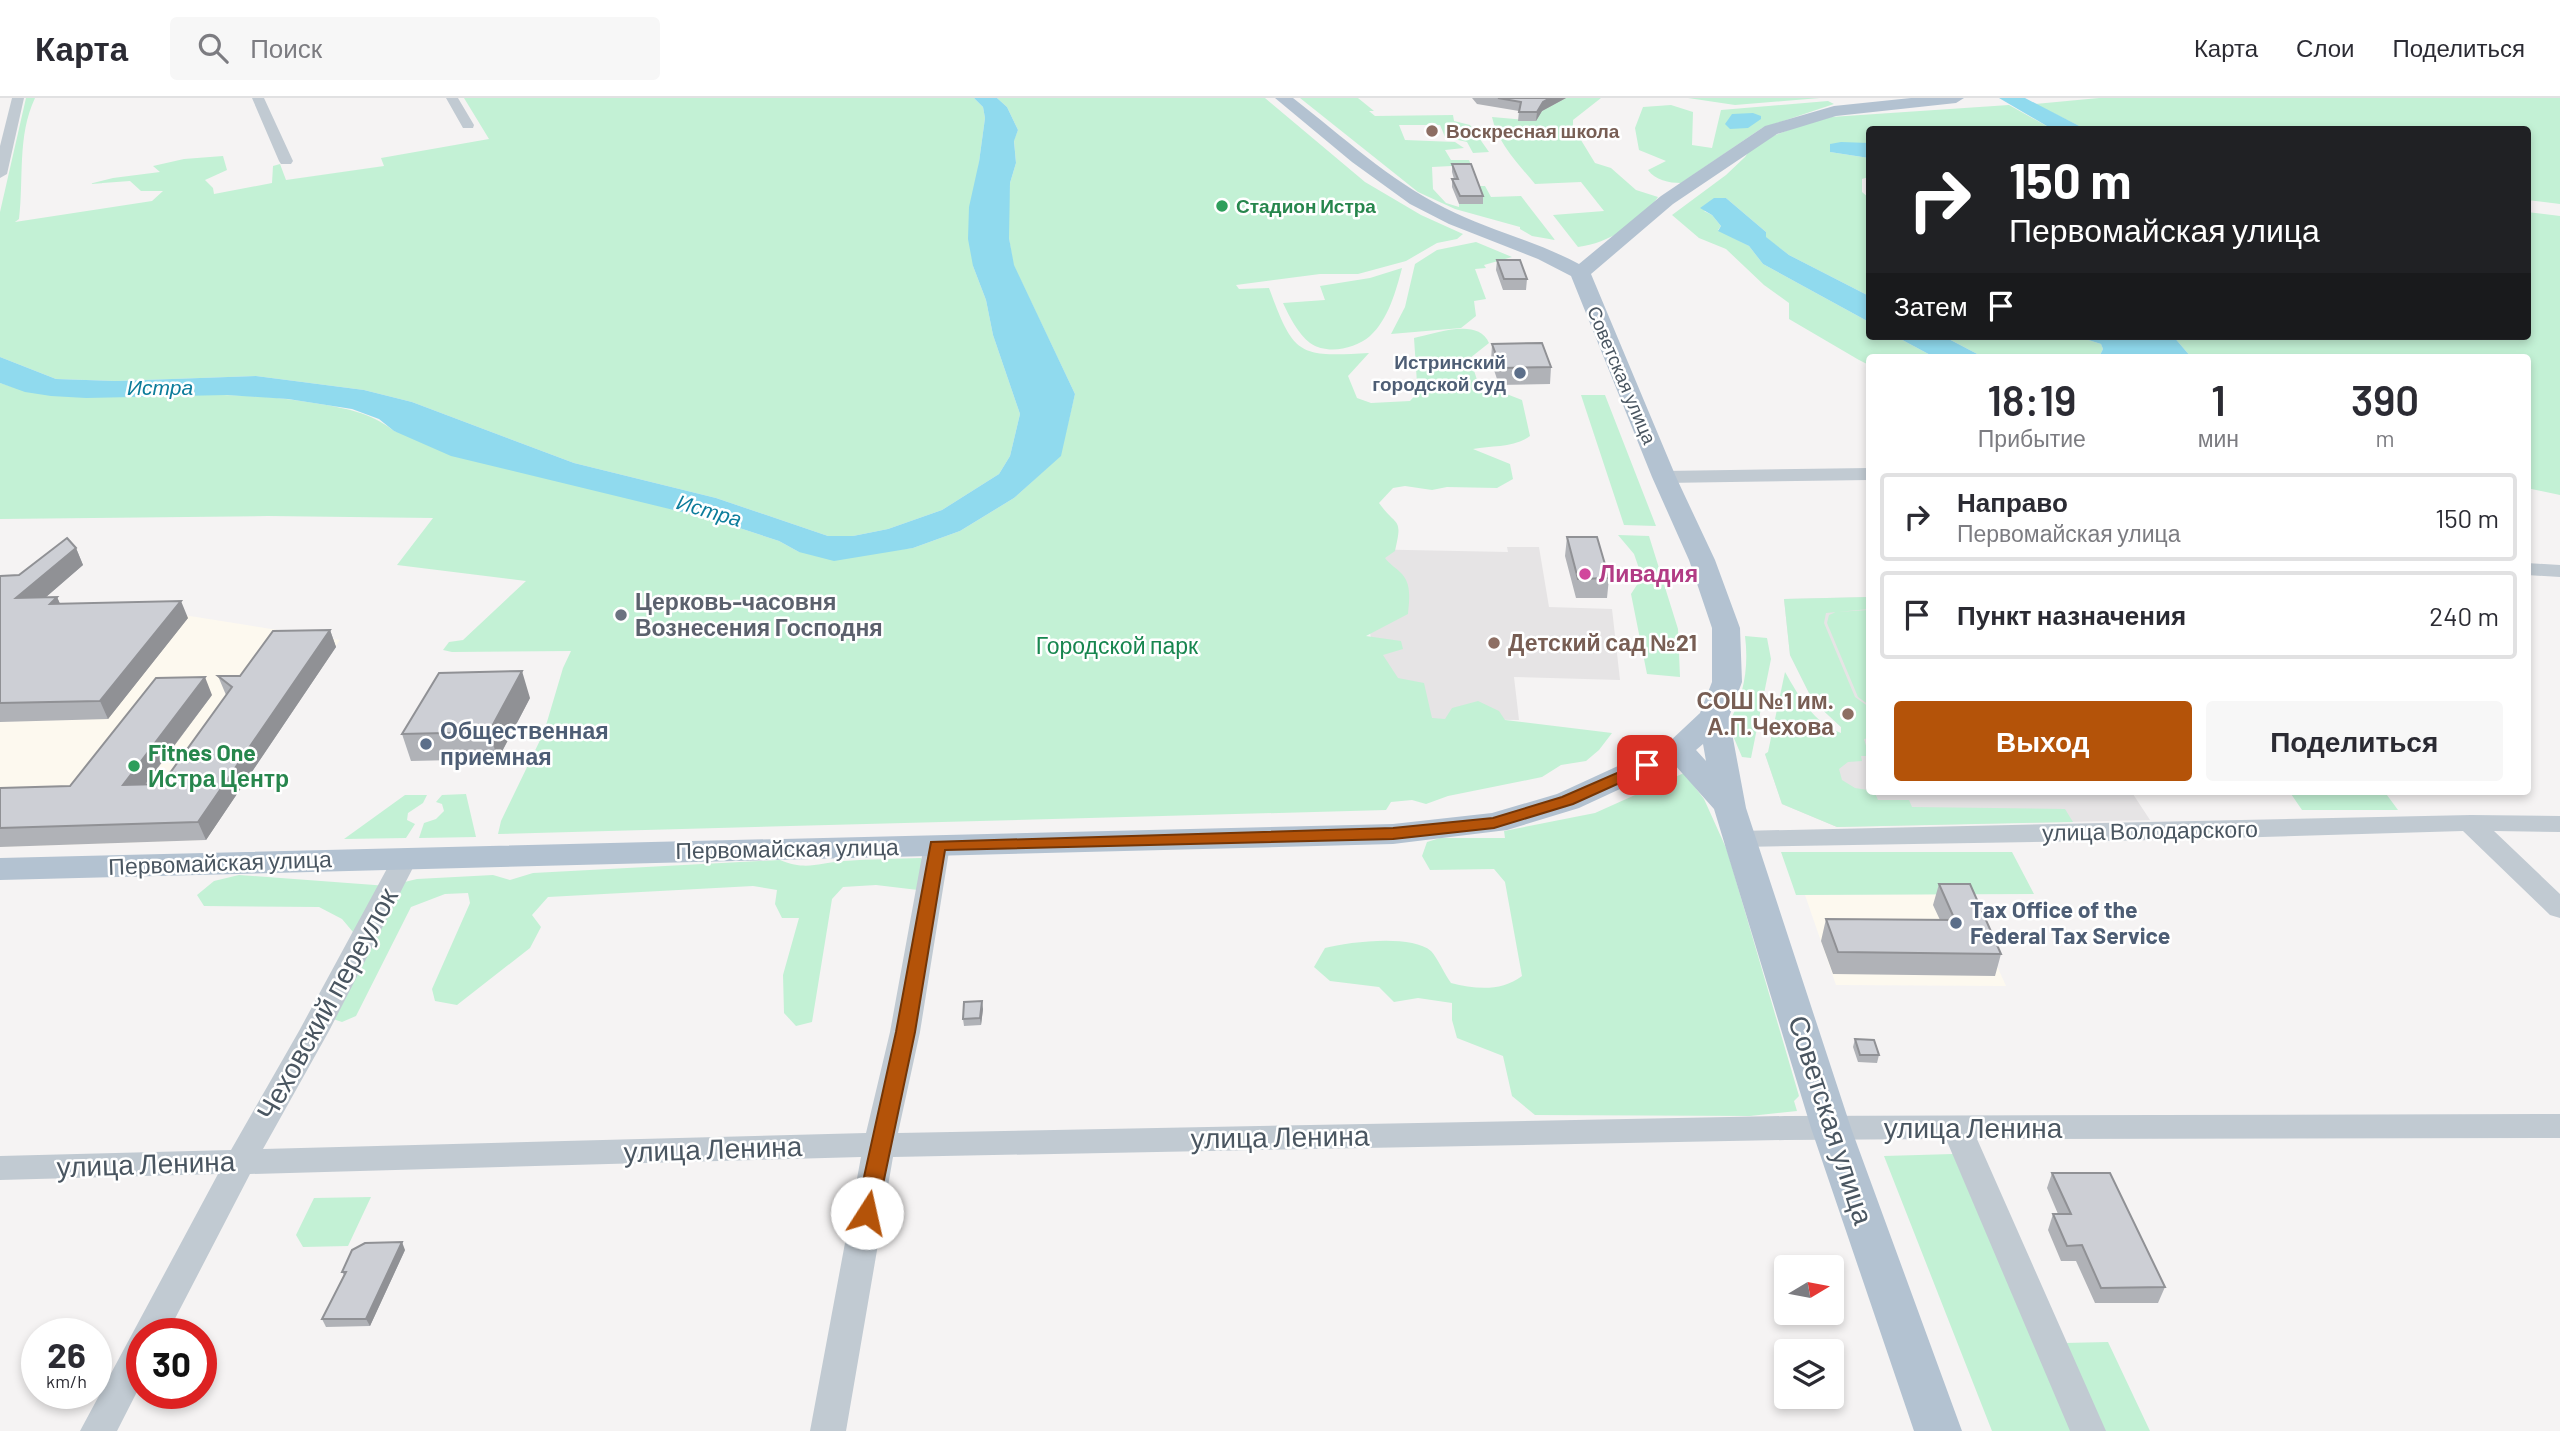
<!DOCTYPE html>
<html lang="ru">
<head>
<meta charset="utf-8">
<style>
  body { margin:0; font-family:Barlow,sans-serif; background:#f7f7f7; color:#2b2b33; height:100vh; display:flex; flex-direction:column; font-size:26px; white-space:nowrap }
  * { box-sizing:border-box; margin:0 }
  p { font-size:23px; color:#7c7c81 }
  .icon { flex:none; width:38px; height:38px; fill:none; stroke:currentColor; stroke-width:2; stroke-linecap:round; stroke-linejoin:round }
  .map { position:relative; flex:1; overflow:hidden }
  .drawer { position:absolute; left:1866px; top:256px; width:665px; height:441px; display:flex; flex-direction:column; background:#fff; border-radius:7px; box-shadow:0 4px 10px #0003 }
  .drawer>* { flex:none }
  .hud { position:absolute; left:1866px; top:28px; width:665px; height:214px; border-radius:7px; box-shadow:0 4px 10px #0003; background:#202124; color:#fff; overflow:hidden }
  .needle { width:46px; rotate:80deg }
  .buttons { position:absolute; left:1774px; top:1157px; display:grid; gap:14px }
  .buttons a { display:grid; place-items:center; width:70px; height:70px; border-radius:7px; background:#fff; box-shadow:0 4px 10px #0003; font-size:35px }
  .speed { position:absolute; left:21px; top:1220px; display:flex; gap:14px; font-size:35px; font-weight:700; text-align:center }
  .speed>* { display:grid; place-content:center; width:91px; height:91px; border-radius:50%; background:#fff; box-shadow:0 4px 10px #0003; line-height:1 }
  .speed small { font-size:18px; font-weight:400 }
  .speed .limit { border:10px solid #d22; background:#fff; color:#111 }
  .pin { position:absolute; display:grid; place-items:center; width:60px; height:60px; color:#fff; margin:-30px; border-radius:14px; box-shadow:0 4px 10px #0006 }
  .me { position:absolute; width:77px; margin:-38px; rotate:10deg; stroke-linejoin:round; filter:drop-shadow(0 0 5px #0008) }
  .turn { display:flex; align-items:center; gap:24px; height:147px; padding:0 28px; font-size:32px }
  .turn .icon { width:91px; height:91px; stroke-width:2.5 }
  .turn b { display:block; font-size:49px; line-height:60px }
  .then { display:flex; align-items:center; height:66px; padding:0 28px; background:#0003; gap:14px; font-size:26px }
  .eta { display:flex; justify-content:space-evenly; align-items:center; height:119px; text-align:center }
  .eta b { font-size:42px; font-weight:600; line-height:49px }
  .button { display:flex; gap:14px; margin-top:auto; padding:14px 28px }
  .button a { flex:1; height:80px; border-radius:7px; background:#b45309; color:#fff; font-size:28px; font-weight:600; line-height:80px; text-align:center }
  .button a+a { background:#f7f7f7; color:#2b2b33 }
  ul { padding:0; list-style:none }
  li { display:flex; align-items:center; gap:21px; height:88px; margin:0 14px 10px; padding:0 14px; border:4px solid #e1e1e2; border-radius:7px }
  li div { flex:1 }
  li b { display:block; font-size:26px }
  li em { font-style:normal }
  header { display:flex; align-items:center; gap:42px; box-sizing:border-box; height:98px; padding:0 35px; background:#fff; border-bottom:2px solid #e1e1e2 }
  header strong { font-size:33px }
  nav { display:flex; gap:38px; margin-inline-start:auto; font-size:24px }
  .search { width:490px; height:63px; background:#f7f7f7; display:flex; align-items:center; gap:18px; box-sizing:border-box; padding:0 24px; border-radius:7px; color:#7c7c81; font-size:26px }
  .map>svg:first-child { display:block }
  .commercial { fill:#fdf9ef }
  .education { fill:#e6e4e5 }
  .green { fill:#c3f1d5 }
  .water { fill:#90daee }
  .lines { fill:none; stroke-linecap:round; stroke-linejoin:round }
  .minor { fill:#c1cad2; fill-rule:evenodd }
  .major { fill:#b3c2d1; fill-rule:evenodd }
  .wall { fill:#b0b2b7 }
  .shaded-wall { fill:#909195 }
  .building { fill:#cdcfd5; stroke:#909195; stroke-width:2 }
  .route { fill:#b45309; stroke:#753606; stroke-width:2 }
  .education-dot { fill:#8d6e63; stroke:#fff; stroke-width:2.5 }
  .leisure-dot { fill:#2e9e5b; stroke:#fff; stroke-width:2.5 }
  .service-dot { fill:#5c6f8a; stroke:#fff; stroke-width:2.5 }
  .hotel-dot { fill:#d1479c; stroke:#fff; stroke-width:2.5 }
  .worship-dot { fill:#6b7280; stroke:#fff; stroke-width:2.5 }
  .labels { text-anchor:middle; stroke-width:5; stroke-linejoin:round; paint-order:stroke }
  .far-education-label { font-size:19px; font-weight:bold; fill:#785e54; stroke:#fff; text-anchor:start }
  .far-leisure-label { font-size:19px; font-weight:bold; fill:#27864d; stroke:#fff; text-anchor:start }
  .far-service-label { font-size:19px; font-weight:bold; fill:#4e5e75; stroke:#fff; text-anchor:end }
  .far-street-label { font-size:19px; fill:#4a5661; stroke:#fff }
  .far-water-label { font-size:21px; font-style:italic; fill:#0c7c9b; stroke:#fff }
  .hotel-label { font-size:23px; font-weight:bold; fill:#b23c85; stroke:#fff; text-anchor:start }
  .worship-label { font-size:23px; font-weight:bold; fill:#5b616d; stroke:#fff; text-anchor:start }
  .education-label { font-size:23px; font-weight:bold; fill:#785e54; stroke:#fff; text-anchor:start }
  .park-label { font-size:23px; fill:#17864f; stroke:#fff }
  .service-label { font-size:23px; font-weight:bold; fill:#4e5e75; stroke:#fff; text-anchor:start }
  .leisure-label { font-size:23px; font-weight:bold; fill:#27864d; stroke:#fff; text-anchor:start }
  .street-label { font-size:23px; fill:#4a5661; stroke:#fff }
  .near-street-label { font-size:28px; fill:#4a5661; stroke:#fff }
</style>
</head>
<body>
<header>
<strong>Карта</strong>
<div class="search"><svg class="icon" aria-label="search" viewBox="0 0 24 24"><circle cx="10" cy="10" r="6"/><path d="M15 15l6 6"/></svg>Поиск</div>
<nav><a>Карта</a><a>Слои</a><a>Поделиться</a></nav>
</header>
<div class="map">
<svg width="2560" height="1333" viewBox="0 0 2560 1333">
  <rect width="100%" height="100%" fill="#f5f3f3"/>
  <path class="commercial" d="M171,515L340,542L206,742L0,749V547Z
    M1965,796L2006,888L1836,887L1805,797Z"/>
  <path class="education" d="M1507,449H1539L1549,509L1612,511L1620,582L1514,579L1519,622L1432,621L1378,586L1357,451L1508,454Z
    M1869,499V693H2131L2150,722L1837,729L1782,706L1765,656L1783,647L1841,636V629L1813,603L1790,557L1784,501Z"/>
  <path class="green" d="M26,0H35C17,38 24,81 19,121L15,124L152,103L163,93H141L130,83L89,86L113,80L160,74L153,68L184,61L223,58L227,72L205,82L213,90L214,96L272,85L273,68L280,66L286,82L384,68L381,60L489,41L464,0H974L983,9L985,20L979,64L973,168L986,202L993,237L1020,316L1010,358L999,376L942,412L888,431L853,438H828L716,400L574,365L412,304L364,292L256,278L116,283L56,281L0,259V114Z
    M997,0H1265L1365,84L1421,117L1463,136L1457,141L1437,145L1406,163L1358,176H1320L1236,187L1239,191L1269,190C1294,257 1297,259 1369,255L1348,278L1357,300L1371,305L1410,303L1421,291L1417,285L1414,240C1435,236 1478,219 1489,245L1470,260L1478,285L1522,302L1530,338C1514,350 1492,347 1473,351L1510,366L1513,381L1497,390L1447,389L1432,392L1405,388L1393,390L1379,405C1397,430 1403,418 1395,453L1385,460C1390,467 1397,470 1402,476C1412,487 1409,503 1408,516L1366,538L1401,543L1403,551L1383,557L1398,580L1424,585L1432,620L1445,621L1452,610L1478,603L1499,613L1505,622L1612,635L1599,652L1586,663L1561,667L1542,679L1448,698L1426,706L1412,702L1391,704L1386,712L498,736L501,723L544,634L563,570L571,553L452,554L443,552L449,544L463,542L526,483L397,467L433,420L268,418L0,421V285C50,302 97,298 148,297C203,296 260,296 314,305C344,310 370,314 394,333L715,422L779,443L799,454H876L913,450L960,433L1014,400L1060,358L1075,296L1013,166L1009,140L1008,112L1010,85L1016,65L1014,42L1018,32L1007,9Z
    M1300,0H1358L1374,13H1369L1375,18L1453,17L1454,23L1470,27L1489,54L1473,55L1467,44L1445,39L1440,27H1399L1405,42L1455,44L1464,50L1445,52L1451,62H1469L1471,67L1432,69L1433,91L1446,105L1459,109V106H1483L1475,88H1485L1491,99L1521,98L1555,142L1532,138L1520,131V129L1455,111L1418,94Z
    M1566,0H1601L1573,22V29L1595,65L1611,70L1636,92L1658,99C1640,125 1609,145 1578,149L1553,117L1604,113L1581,84L1535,86C1519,67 1497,44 1492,19L1536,23L1534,17Z
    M1688,0H1820L1735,7Z
    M2099,0H2560V106L2527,102V32L2085,31L2035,6Z
    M1828,3L1834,6L1762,30L1681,85C1669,85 1655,82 1648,72L1666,63L1639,52L1635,30L1643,9L1671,7L1693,14L1692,47L1712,50L1721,12Z
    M2009,7L2052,31L1869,32V45L1830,46V54L1869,60V79L1862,81V94L1869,100V198L1789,157L1765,139L1766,134L1726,100L1704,113L1712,117L1721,128L1718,132L1749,148L1763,166L1869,224V238H1895L1934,259H1869V267L1859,262L1789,221V205L1764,187L1726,151L1699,140L1672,117L1726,77L1745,59L1750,52L1770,39L1799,28L1831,19Z
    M2527,114L2560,118V397L2527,390V259H2191L2173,238H2527Z
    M1476,144L1512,159L1484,167L1486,170L1475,171L1486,201L1474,203L1476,218L1461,230L1391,236L1405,209L1415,166L1437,152Z
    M1402,170C1396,193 1388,222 1370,238C1355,251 1327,257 1310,245C1298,236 1289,218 1283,205L1325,202L1320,188L1370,180Z
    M1943,238H2076L2101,246L2103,251L2099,259H1983Z
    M1581,297H1605L1656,428L1624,427Z
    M1618,437L1649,438L1678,531L1680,579L1647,576L1631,496L1642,479L1634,456Z
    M1869,499V511L1826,515L1824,525L1855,599L1869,609V640L1864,641L1869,658H1861L1862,663L1848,664L1839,671L1842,682L1855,690L1874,693L1878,702H1909L1912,709L2065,711L2073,724L1837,729L1782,706L1765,656L1768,654L1785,574C1800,600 1813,624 1841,635V629L1813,603L1790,557L1784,501Z
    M1869,512V607L1858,599L1827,525L1829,517L1836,514Z
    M1745,538L1767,540L1771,561L1751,660L1742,659L1728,626C1744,599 1749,569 1745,538Z
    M1684,675L1704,701L1727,752L1799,998L1794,1003L1797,1013L1750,1018L1535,1017L1512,998L1503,958L1457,940L1452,922V905L1418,900L1394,904L1379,889L1330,883L1314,869L1325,850C1349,844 1411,836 1431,853C1437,859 1445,877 1451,885C1475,891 1501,894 1522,878L1505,784L1494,771L1430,772L1422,758L1427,744L1440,740H1505L1504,733L1595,715Z
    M2289,693H2384L2398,712H2302Z
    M466,696L476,739L419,740L424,725L436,721L444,713L442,706L436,704L442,697Z
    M405,697H427L423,705L408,715L407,722L415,726L406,740L344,741Z
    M1781,754H2012L2034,796L1796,797Z
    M921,760L931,771L918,792L876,787L843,789L832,801L812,924L796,928L784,915L783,877L799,820H782L775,806L777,792L753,788L548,799L532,817L541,829L530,850L457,907L435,903L432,891L470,805L468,795L445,796L411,809L356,918L342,924L330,920L353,834L342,821L319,809L204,808L197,797L214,783L239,777L388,788L417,781L493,777L510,782L533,775L780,762C807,773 817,765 844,763C870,761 896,761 921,760Z
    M1953,1056L2073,1333H1992L1884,1058Z
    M371,1099L348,1148L303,1149L296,1137L314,1100Z
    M2108,1244L2150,1333H2104L2064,1245Z"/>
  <path class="water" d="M974,0H997L1007,9L1018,32L1014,43L1016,65L1010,85L1009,140L1014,167L1075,296L1061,358L1014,400L960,433L913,450L834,463L799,454L779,443L715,422L451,358L394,333L379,321L352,311L288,301L227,297L86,300L51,298L25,294L0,285V259L56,281L116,283L256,278L364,292L412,304L574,365L716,400L828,438H853L888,431L942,412L999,376L1010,358L1020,316L993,237L986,202L973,168L968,141L969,109L979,64L985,20L983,9Z
    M1999,0H2025L2085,31H2052Z
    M1753,15L1761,18V21L1748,30L1730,31L1725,26L1732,16Z
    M1841,44L1869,45V60L1830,54V46Z
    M1714,100H1726L1766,134V139L1789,157L1869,198V224L1763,166L1749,148L1718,133L1721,128L1712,117L1700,110Z
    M1895,238H1943L1983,259H1934Z
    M2076,238H2173L2191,259H2099L2103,251L2101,246Z"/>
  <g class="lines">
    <path class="minor" d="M12,0H24L7,76L0,80V48Z
      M252,0H264L293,63L291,66H281L279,63Z
      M446,0H458L474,27L473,30H463Z
      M1869,370V382L1664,385L1654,379L1664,373Z
      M2527,465L2560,467V479L2527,477Z
      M2471,717L2560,718V734L2494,733L2560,796V820L2550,817L2463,733L2159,742L1740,749L1731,747L1727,741L1731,735L1740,733Z
      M937,739L946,741L950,747L920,934L898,1035L1785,1018L2560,1016V1040L1977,1041L2106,1333H2070L1946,1041L1785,1042L893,1059L846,1333H810L861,1059L250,1076L167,1236H142V1284L117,1333H80L218,1076L0,1082V1058L231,1052L299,933L396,754L405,752L414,754L418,760L329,933L263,1051L866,1035L890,934L924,747L928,741Z"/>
    <path class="major" d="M1275,0H1293C1342,38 1389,82 1445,110C1488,132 1536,143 1579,166L1661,98L1765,28L1834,8L1911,0H1964L1956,5L1836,18L1777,36L1673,106L1591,176L1676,379L1715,462L1740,530L1742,584L1729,619L1746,710L1851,1030L1962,1333H1914L1811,1030L1714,711L1674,666L1579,710L1507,732L1393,746L0,782V760L1393,726L1492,715L1557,696L1668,645L1700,615L1712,584V530L1689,462L1652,379L1571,178L1538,161L1449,126L1410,106L1352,64ZM1703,646L1706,663L1696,652Z"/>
  </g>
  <path class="wall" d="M1472,0H1566L1542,13L1536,23H1518L1519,13L1477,6Z
    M1452,66L1483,98V106H1459L1452,89V81H1454L1452,74Z
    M1497,162L1527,181L1526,192H1503L1496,172Z
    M1492,246L1551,269L1550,286L1499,287L1491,263Z
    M1567,439L1609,480L1607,500H1576L1565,458Z
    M76,450L83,467L45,500L57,499L60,506L188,520L108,621L0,624V478L19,477Z
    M330,532L336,549L206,742L0,749V690L70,688L212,597L146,686H162L226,597L218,578H240Z
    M530,600L498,661L411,663L402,636Z
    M1939,786L2001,856L1995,878L1833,876L1821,843L1826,821L1940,822L1933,807Z
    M983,911L981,927L964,928L963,921Z
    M1855,941L1879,957L1877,965L1858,964L1853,949Z
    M2052,1075L2165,1189L2158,1205H2095L2076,1163H2061L2048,1132L2053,1116H2058L2047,1090Z
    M405,1152L370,1228L326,1229L322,1221L344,1177L342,1174Z"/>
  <path class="shaded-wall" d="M1550,0H1566L1542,13L1536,23L1537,14L1543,4Z
    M76,450L83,467L24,518L16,500Z
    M57,499L65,517L50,506Z
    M181,503L188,520L108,621L100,603Z
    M330,532L336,549L206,742L198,724Z
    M522,573L530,600L498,661L489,634Z
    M205,579L212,597L131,705L123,687Z
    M982,903L983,911L981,927L980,920Z
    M402,1144L405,1152L370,1228L366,1221Z"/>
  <path class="building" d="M1498,0H1550L1543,4L1537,14H1519L1521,4Z
    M1452,66H1471L1483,98H1460L1452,81H1458Z
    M1497,162H1520L1527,181H1504Z
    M1542,245L1551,269L1501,270L1492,246Z
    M1567,439H1597L1609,480L1578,481Z
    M67,440L76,450L16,500L57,499L50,506L181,503L100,603L0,605V478L19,477Z
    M330,532L198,724L0,730V690L70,688L156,580L205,579L123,687L162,686L232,589L218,578H240L273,533Z
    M522,573L489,634L402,636L439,575Z
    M1939,786H1970L2001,856L1838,854L1826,821L1955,822Z
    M982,903L980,920L963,921L964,904Z
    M1855,941L1874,942L1879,957H1860Z
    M2052,1075H2110L2165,1189L2101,1190L2082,1147L2067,1148L2053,1116H2071Z
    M402,1144L366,1221H322L346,1174H342L352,1152L365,1145Z"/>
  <path class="route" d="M1647,662L1653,664L1655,667L1653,670L1573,706L1494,730L1393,741L945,752L915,934L877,1115L874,1121L867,1124L859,1121L856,1115L896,934L931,744L1393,730L1493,720L1562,699Z"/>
  <g class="education-dot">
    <circle cx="1432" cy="33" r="7"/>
    <circle cx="1494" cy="545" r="7"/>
    <circle cx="1848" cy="616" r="7"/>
  </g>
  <g class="leisure-dot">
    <circle cx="1222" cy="108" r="7"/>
    <circle cx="134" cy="668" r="7"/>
  </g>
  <g class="service-dot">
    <circle cx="1520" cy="275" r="7"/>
    <circle cx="426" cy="646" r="7"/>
    <circle cx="1956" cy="825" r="7"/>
  </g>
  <circle class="hotel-dot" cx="1585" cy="476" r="7"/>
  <circle class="worship-dot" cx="621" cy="517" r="7"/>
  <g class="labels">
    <g class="far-education-label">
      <text x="1446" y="40">Воскресная школа</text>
    </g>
    <g class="far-leisure-label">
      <text x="1236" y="115">Стадион Истра</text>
    </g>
    <g class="far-service-label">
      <text x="1506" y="271">Истринский<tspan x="1506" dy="22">городской суд</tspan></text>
    </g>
    <g class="far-street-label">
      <text transform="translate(1622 277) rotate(67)" y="7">Советская улица</text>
    </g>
    <g class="far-water-label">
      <text x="160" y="297">Истра</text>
      <text transform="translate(709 413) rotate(16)" y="7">Истра</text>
    </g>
    <g class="hotel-label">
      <text x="1599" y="484">Ливадия</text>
    </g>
    <g class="worship-label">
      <text x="635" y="512">Церковь-часовня<tspan x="635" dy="26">Вознесения Господня</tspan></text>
    </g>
    <g class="education-label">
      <text x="1508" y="553">Детский сад №21</text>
      <text x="1834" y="611" text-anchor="end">СОШ №1 им.<tspan x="1834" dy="26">А.П.Чехова</tspan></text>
    </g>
    <g class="park-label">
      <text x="1117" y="556">Городской парк</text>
    </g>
    <g class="service-label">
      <text x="440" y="641">Общественная<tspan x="440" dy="26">приемная</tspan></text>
      <text x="1970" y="820">Tax Office of the<tspan x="1970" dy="26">Federal Tax Service</tspan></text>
    </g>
    <g class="leisure-label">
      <text x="148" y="663">Fitnes One<tspan x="148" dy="26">Истра Центр</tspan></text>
    </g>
    <g class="street-label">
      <text transform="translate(2150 733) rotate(-1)" y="8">улица Володарского</text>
      <text transform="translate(787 751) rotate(-1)" y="8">Первомайская улица</text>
      <text transform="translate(220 765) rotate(-2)" y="8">Первомайская улица</text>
    </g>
    <g class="near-street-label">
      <text transform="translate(327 906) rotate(-61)" y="10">Чеховский переулок</text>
      <text transform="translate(1831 1022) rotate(72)" y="10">Советская улица</text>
      <text x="1973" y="1040">улица Ленина</text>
      <text transform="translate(1280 1039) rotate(-1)" y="10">улица Ленина</text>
      <text transform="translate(713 1051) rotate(-2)" y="10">улица Ленина</text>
      <text transform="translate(146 1066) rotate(-2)" y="10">улица Ленина</text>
    </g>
  </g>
</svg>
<div class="buttons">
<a><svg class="needle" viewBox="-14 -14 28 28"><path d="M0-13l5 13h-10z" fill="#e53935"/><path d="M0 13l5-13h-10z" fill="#7c7c81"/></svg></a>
<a><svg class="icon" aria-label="layers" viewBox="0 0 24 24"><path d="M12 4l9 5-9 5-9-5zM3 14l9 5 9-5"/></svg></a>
</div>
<div class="speed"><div>26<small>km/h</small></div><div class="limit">30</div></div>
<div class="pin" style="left:1647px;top:667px;background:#d93025"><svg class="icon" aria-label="arrive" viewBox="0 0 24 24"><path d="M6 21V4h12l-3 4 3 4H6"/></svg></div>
<svg class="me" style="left:867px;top:1115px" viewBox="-20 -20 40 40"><circle r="19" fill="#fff"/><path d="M0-13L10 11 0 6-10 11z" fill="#b45309"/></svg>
<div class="hud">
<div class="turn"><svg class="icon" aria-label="right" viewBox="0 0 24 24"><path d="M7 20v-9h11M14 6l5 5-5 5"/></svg><div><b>150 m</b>Первомайская улица</div></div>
<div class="then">Затем<svg class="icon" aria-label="arrive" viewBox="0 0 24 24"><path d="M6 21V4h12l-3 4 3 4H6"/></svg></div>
</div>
<section class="drawer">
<div class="eta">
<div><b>18:19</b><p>Прибытие</p></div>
<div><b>1</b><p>мин</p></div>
<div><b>390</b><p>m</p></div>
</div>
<ul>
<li><svg class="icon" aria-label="right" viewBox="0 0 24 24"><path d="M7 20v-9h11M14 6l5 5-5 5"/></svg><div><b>Направо</b><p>Первомайская улица</p></div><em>150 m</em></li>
<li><svg class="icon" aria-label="arrive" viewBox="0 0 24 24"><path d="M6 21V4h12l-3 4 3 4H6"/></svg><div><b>Пункт назначения</b></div><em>240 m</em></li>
</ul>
<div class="button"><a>Выход</a><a>Поделиться</a></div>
</section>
</div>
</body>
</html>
